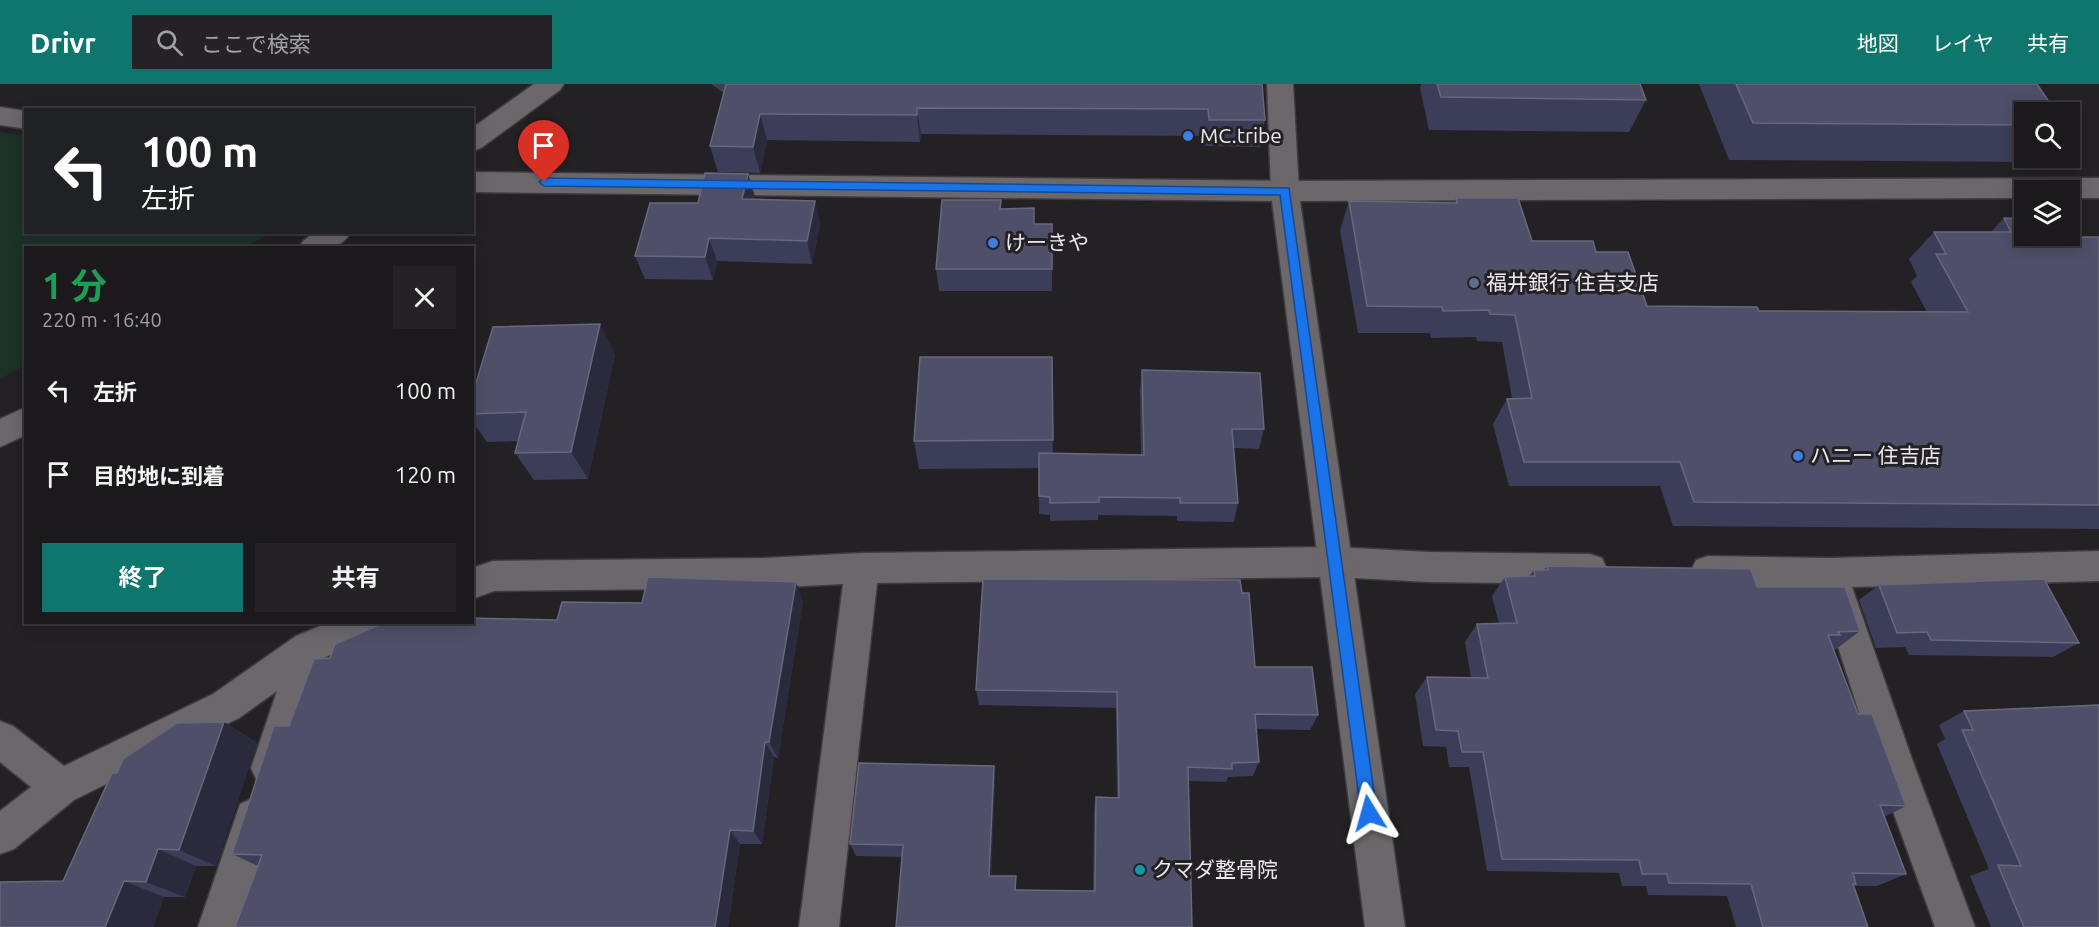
<!DOCTYPE html>
<html lang="ja">
<head>
<meta charset="utf-8">
<style>
  body { margin:0; font-family:Ubuntu,"Noto Sans JP",sans-serif; background:#242224; color:#f1f3f6; height:100vh; display:flex; flex-direction:column; font-size:22px; white-space:nowrap }
  * { box-sizing:border-box; margin:0 }
  p { font-size:20px; color:#a0a0a3 }
  .icon { flex:none; width:33px; height:33px; fill:none; stroke:currentColor; stroke-width:2; stroke-linecap:round; stroke-linejoin:round }
  .map { position:relative; flex:1; overflow:hidden }
  .details { position:absolute; left:24px; top:162px; width:450px; height:378px; display:flex; flex-direction:column; background:#1b191b; border-radius:0px; box-shadow:0 3px 15px #0003,0 0 0 2px #39383a }
  .details>* { flex:none }
  .top-card { position:absolute; left:24px; top:24px; width:450px; height:126px; border-radius:0px; box-shadow:0 3px 15px #0003,0 0 0 2px #39383a; background:#202124; color:#fff; overflow:hidden }
  .fabs { position:absolute; left:2014px; top:18px; display:grid; gap:12px }
  .fabs a { display:grid; place-items:center; width:66px; height:66px; border-radius:0px; background:#1b191b; box-shadow:0 3px 15px #0003,0 0 0 2px #39383a; font-size:30px }
  .pin { position:absolute; display:grid; place-items:center; width:51px; height:51px; color:#fff; margin:-62px -26px; border-radius:50% 50% 50% 0; rotate:-45deg; box-shadow:0 0 6px #0007 }
  .pin .icon { rotate:45deg }
  .me { position:absolute; width:66px; margin:-33px; rotate:352deg; stroke-linejoin:round; filter:drop-shadow(0 0 4px #0008) }
  .turn { display:flex; align-items:center; gap:21px; height:126px; padding:0 18px; font-size:27px }
  .turn .icon { width:78px; height:78px; stroke-width:2.5 }
  .turn b { display:block; font-size:42px; line-height:51px }
  .round { display:grid; place-items:center; flex:none; width:63px; height:63px; border-radius:0px; background:#242224 }
  .overview { display:flex; align-items:center; justify-content:space-between; height:102px; padding:0 18px }
  h1 { font-size:36px; font-weight:700; line-height:45px; color:#1e9e55 }
  .cta { display:flex; gap:12px; margin-top:auto; padding:12px 18px }
  .cta a { flex:1; height:69px; border-radius:0px; background:#0f766e; color:#fff; font-size:24px; font-weight:700; line-height:69px; text-align:center }
  .cta a+a { background:#242224; color:#f1f3f6 }
  ul { padding:0; list-style:none }
  li { display:flex; align-items:center; gap:18px; height:84px; padding:0 18px }
  li div { flex:1 }
  li b { display:block; font-size:22px }
  li em { font-style:normal }
  header { display:flex; align-items:center; gap:36px; box-sizing:border-box; height:84px; padding:0 30px; background:#0f766e; color:#fff }
  header strong { font-size:28px }
  nav { display:flex; gap:33px; margin-inline-start:auto; font-size:21px }
  .search { width:420px; height:54px; background:#242224; display:flex; align-items:center; gap:15px; box-sizing:border-box; padding:0 21px; border-radius:0px; color:#a0a0a3; font-size:22px }
  .map>svg:first-child { display:block }
  .green { fill:#1d3227 }
  .lines { fill:none; stroke-linecap:round; stroke-linejoin:round }
  .minor-casing { stroke:#3e3b3e; stroke-width:3 }
  .tertiary-casing { stroke:#3e3b3e; stroke-width:3 }
  .minor { fill:#6b676b; fill-rule:evenodd }
  .tertiary { fill:#6b676b; fill-rule:evenodd }
  .wall { fill:#3c3d59 }
  .shaded-wall { fill:#2b2a3d }
  .building { fill:#4f4f69; stroke:#67687d; stroke-width:1.5 }
  .route { fill:#1a73e8; stroke:#114b97; stroke-width:1.5 }
  .shop-dot { fill:#3f7fe0; stroke:#242124; stroke-width:2 }
  .service-dot { fill:#5c6f8a; stroke:#242124; stroke-width:2 }
  .culture-dot { fill:#0f9aa8; stroke:#242124; stroke-width:2 }
  .labels { text-anchor:middle; stroke-width:6; stroke-linejoin:round; paint-order:stroke }
  .poi-label { font-size:21px; fill:#ebe9ec; stroke:#242124; text-anchor:start }
</style>
</head>
<body>
<header>
<strong>Drivr</strong>
<div class="search"><svg class="icon" aria-label="search" viewBox="0 0 24 24"><circle cx="10" cy="10" r="6"/><path d="M15 15l6 6"/></svg>ここで検索</div>
<nav><a>地図</a><a>レイヤ</a><a>共有</a></nav>
</header>
<div class="map">
<svg width="2099" height="843" viewBox="0 0 2099 843">
  <rect width="100%" height="100%" fill="#242124"/>
  <path class="green" d="M0,48L25,52L26,148L272,149L244,163L26,164L25,281L0,295Z"/>
  <g class="lines">
    <defs>
      <path id="minor" d="M1267,0H1293L1299,107L1295,114L1285,117L1275,114L1271,107Z
        M1335,463L1429,468L1590,470L1602,474L1607,485L1602,496L1590,500L1429,498L1335,493L877,499L839,843H799L843,500L764,504L494,507L472,515V484L493,477L764,474L862,469Z
        M2099,467V497L1852,503L1912,675L1975,843H1935L1874,675L1821,510L1824,504L1708,502L1696,498L1691,487L1696,476L1708,472L1830,474Z
        M330,538H389L384,549L323,574L283,697L270,702L257,697L251,684L277,607L239,634L74,716L14,765L0,770V727L31,703L0,678V637L13,642L64,682L213,610L296,552Z
        M254,714L268,720L273,733L238,843H198L240,720Z"/>
      <path id="tertiary" d="M534,0H564L560,6L481,64L472,67V44Z
        M0,23L26,27V45L0,41Z
        M472,88L1285,97L2099,94V114H2070V106H2025V114L1300,117L1405,843H1365L1272,117L472,108Z
        M315,148H351C340,168 319,164 299,164L303,157Z
        M26,323V351L0,363V335Z"/>
    </defs>
    <use href="#minor" class="minor-casing"/>
    <use href="#tertiary" class="tertiary-casing"/>
    <use href="#minor" class="minor"/>
    <use href="#tertiary" class="tertiary"/>
  </g>
  <path class="wall" d="M711,0H1262L1265,36L1260,63L1205,62L1204,52L921,50L920,58L767,56L760,89L718,88L710,62L724,9Z
    M1421,0H1640L1646,16L1629,48L1429,46L1420,4Z
    M1699,0H2037L2025,28V74H2035L2031,78L1729,76Z
    M755,113L754,116L815,117L820,141L812,180L717,177L713,196L645,195L635,172L698,119Z
    M1456,114L1532,157L1596,168L1647,222L1759,227L1927,228L1911,198L1917,192L1909,175L1934,148H1991L2004,134L2077,153H2099V445L1673,442L1660,402H1509L1493,340L1507,315L1512,314L1502,258L1477,257L1476,253L1431,254L1430,249H1358L1340,146L1349,117L1454,119Z
    M1001,125L1035,140H1052V207H939L936,185Z
    M615,270L588,395L534,396L515,369L518,357L487,358L472,337V312Z
    M1052,273L1053,370L1141,371L1140,306L1142,286L1264,345L1259,365L1234,364L1238,419L1234,438L1177,437V432L1098,431V436L1050,437V431L1039,430V384L919,385L914,357Z
    M1547,482L1757,503L1860,547L1836,565L1833,566L1858,630L1906,722L1884,733L1906,790L1877,802H1854L1868,843H1736L1727,812L1648,811L1646,802H1622L1619,789L1487,787L1469,683H1449L1446,663L1423,662L1415,610L1427,593L1471,594L1465,558L1477,540H1499L1492,512L1505,493L1529,492L1534,486H1544Z
    M1879,501L2079,559L2053,573L1909,571L1905,563L1876,564L1859,516Z
    M1242,509L1255,583L1318,631L1310,646L1256,645L1259,678L1253,692L1228,693L1226,698L1188,697L1192,843H896L902,773L856,772L850,760L994,682L995,695L991,792L1017,806L1093,807L1094,726L1096,713L1117,714L1116,624L979,621L976,606Z
    M803,517L778,674L774,673L762,760H740L728,843H235L258,782L232,770L289,642L330,574L557,536L642,519Z
    M1964,627L2099,843H1991L1970,792L1989,785L1937,660L1945,655L1939,641Z
    M224,638L257,659L216,782H196L185,813H164L153,843H0L63,797Z"/>
  <path class="shaded-wall" d="M917,24L921,50L920,58L917,31Z
    M760,30L767,56L760,89L753,63Z
    M748,90L755,113L749,139L742,115Z
    M815,117L820,141L812,180L807,157Z
    M709,154L717,177L713,196L705,173Z
    M600,240L615,270L588,395L571,368Z
    M796,498L803,517L778,674L769,658Z
    M224,638L257,659L216,782L179,766Z
    M765,658L774,673L762,760L753,747Z
    M994,682L995,695L991,803L989,792Z
    M730,746L740,760L728,843H715Z
    M158,765L196,782L185,813L146,798Z
    M124,797L164,813L153,843H105Z"/>
  <path class="building" d="M726,0H1262L1265,36H1209L1208,25L917,24V31L760,30L753,63L710,62Z
    M1437,0H1640L1646,16L1441,13Z
    M1736,0H2037L2056,28H2025V41L1753,39Z
    M705,89L748,90L742,115L815,117L807,157L709,154L705,173L635,172L650,119H698Z
    M1456,114H1518L1532,157H1593L1596,168H1628L1647,222L1757,223L1759,227L1968,228L1936,170H1946L1934,148H2011L2004,134L2025,135V152H2070V144H2071L2077,153H2099V421L1694,418L1680,378H1524L1507,315L1532,314L1515,231L1490,230L1489,226L1443,227L1442,223L1367,222L1349,117L1457,119Z
    M942,116H1001L1000,125L1034,124V140H1052V185H936Z
    M600,240L571,368L515,369L526,328L472,330V312L493,243Z
    M920,273H1052L1053,356L914,357Z
    M1142,286L1260,289L1264,345H1232L1238,419H1180V414L1099,413V418L1050,419V413L1039,412V369L1144,371Z
    M1547,482L1751,485L1757,503H1845L1860,547L1838,548L1840,551H1828L1858,630H1872L1906,722L1880,721L1906,790L1853,789L1856,800H1853L1868,843H1763L1751,800L1669,799L1667,790H1642L1639,776L1502,775L1483,668H1462L1458,647L1436,646L1427,593L1488,594L1477,540L1517,539L1505,493L1535,492L1534,486H1548Z
    M648,493L796,498L769,658H765L753,747L730,746L715,843H235L262,771L232,770L274,642H289L314,575L330,574L335,560L386,538H472V534L557,536L562,518L642,519Z
    M983,495L1240,496L1242,509H1249L1255,583H1312L1318,631L1255,630L1259,678L1232,679V685L1188,683L1192,843H896L903,761L850,760L859,679L994,682L989,792H1016L1015,806L1095,807L1096,713L1119,714L1117,608L976,606Z
    M2044,495L2079,559L1931,556L1927,548L1897,549L1879,501Z
    M2099,621V843H2024L1998,781L2021,782L1962,646H1973L1964,627Z
    M224,638L179,766L158,765L146,798L124,797L105,843H0V798L63,797L112,689H117L123,675L177,639Z"/>
  <path class="route" d="M544,94L1289,104L1377,729L1375,735L1369,737L1364,735L1361,729L1280,111L544,102L539,98Z"/>
  <g class="shop-dot">
    <circle cx="1188" cy="52" r="6"/>
    <circle cx="993" cy="159" r="6"/>
    <circle cx="1798" cy="372" r="6"/>
  </g>
  <circle class="service-dot" cx="1474" cy="199" r="6"/>
  <circle class="culture-dot" cx="1140" cy="786" r="6"/>
  <g class="labels">
    <g class="poi-label">
      <text x="1200" y="59">MC.tribe</text>
      <text x="1005" y="166">けーきや</text>
      <text x="1486" y="206">福井銀行 住吉支店</text>
      <text x="1810" y="379">ハニー 住吉店</text>
      <text x="1152" y="793">クマダ整骨院</text>
    </g>
  </g>
</svg>
<div class="fabs">
<a><svg class="icon" aria-label="search" viewBox="0 0 24 24"><circle cx="10" cy="10" r="6"/><path d="M15 15l6 6"/></svg></a>
<a><svg class="icon" aria-label="layers" viewBox="0 0 24 24"><path d="M12 4l9 5-9 5-9-5zM3 14l9 5 9-5"/></svg></a>
</div>
<div class="pin" style="left:544px;top:98px;background:#d93025"><svg class="icon" aria-label="arrive" viewBox="0 0 24 24"><path d="M6 21V4h12l-3 4 3 4H6"/></svg></div>
<svg class="me" style="left:1369px;top:729px" viewBox="-20 -20 40 40"><path d="M0-17L14 15 0 8-14 15z" fill="#1a73e8" stroke="#fff" stroke-width="4"/></svg>
<div class="top-card">
<div class="turn"><svg class="icon" aria-label="left" viewBox="0 0 24 24"><path d="M17 20v-9H6M10 6l-5 5 5 5"/></svg><div><b>100 m</b>左折</div></div>
</div>
<section class="details">
<div class="overview"><div><h1>1 分</h1><p>220 m · 16:40</p></div><a class="round"><svg class="icon" aria-label="close" viewBox="0 0 24 24"><path d="M6 6l12 12M18 6L6 18"/></svg></a></div>
<ul>
<li><svg class="icon" aria-label="left" viewBox="0 0 24 24"><path d="M17 20v-9H6M10 6l-5 5 5 5"/></svg><div><b>左折</b></div><em>100 m</em></li>
<li><svg class="icon" aria-label="arrive" viewBox="0 0 24 24"><path d="M6 21V4h12l-3 4 3 4H6"/></svg><div><b>目的地に到着</b></div><em>120 m</em></li>
</ul>
<div class="cta"><a>終了</a><a>共有</a></div>
</section>
</div>
</body>
</html>
